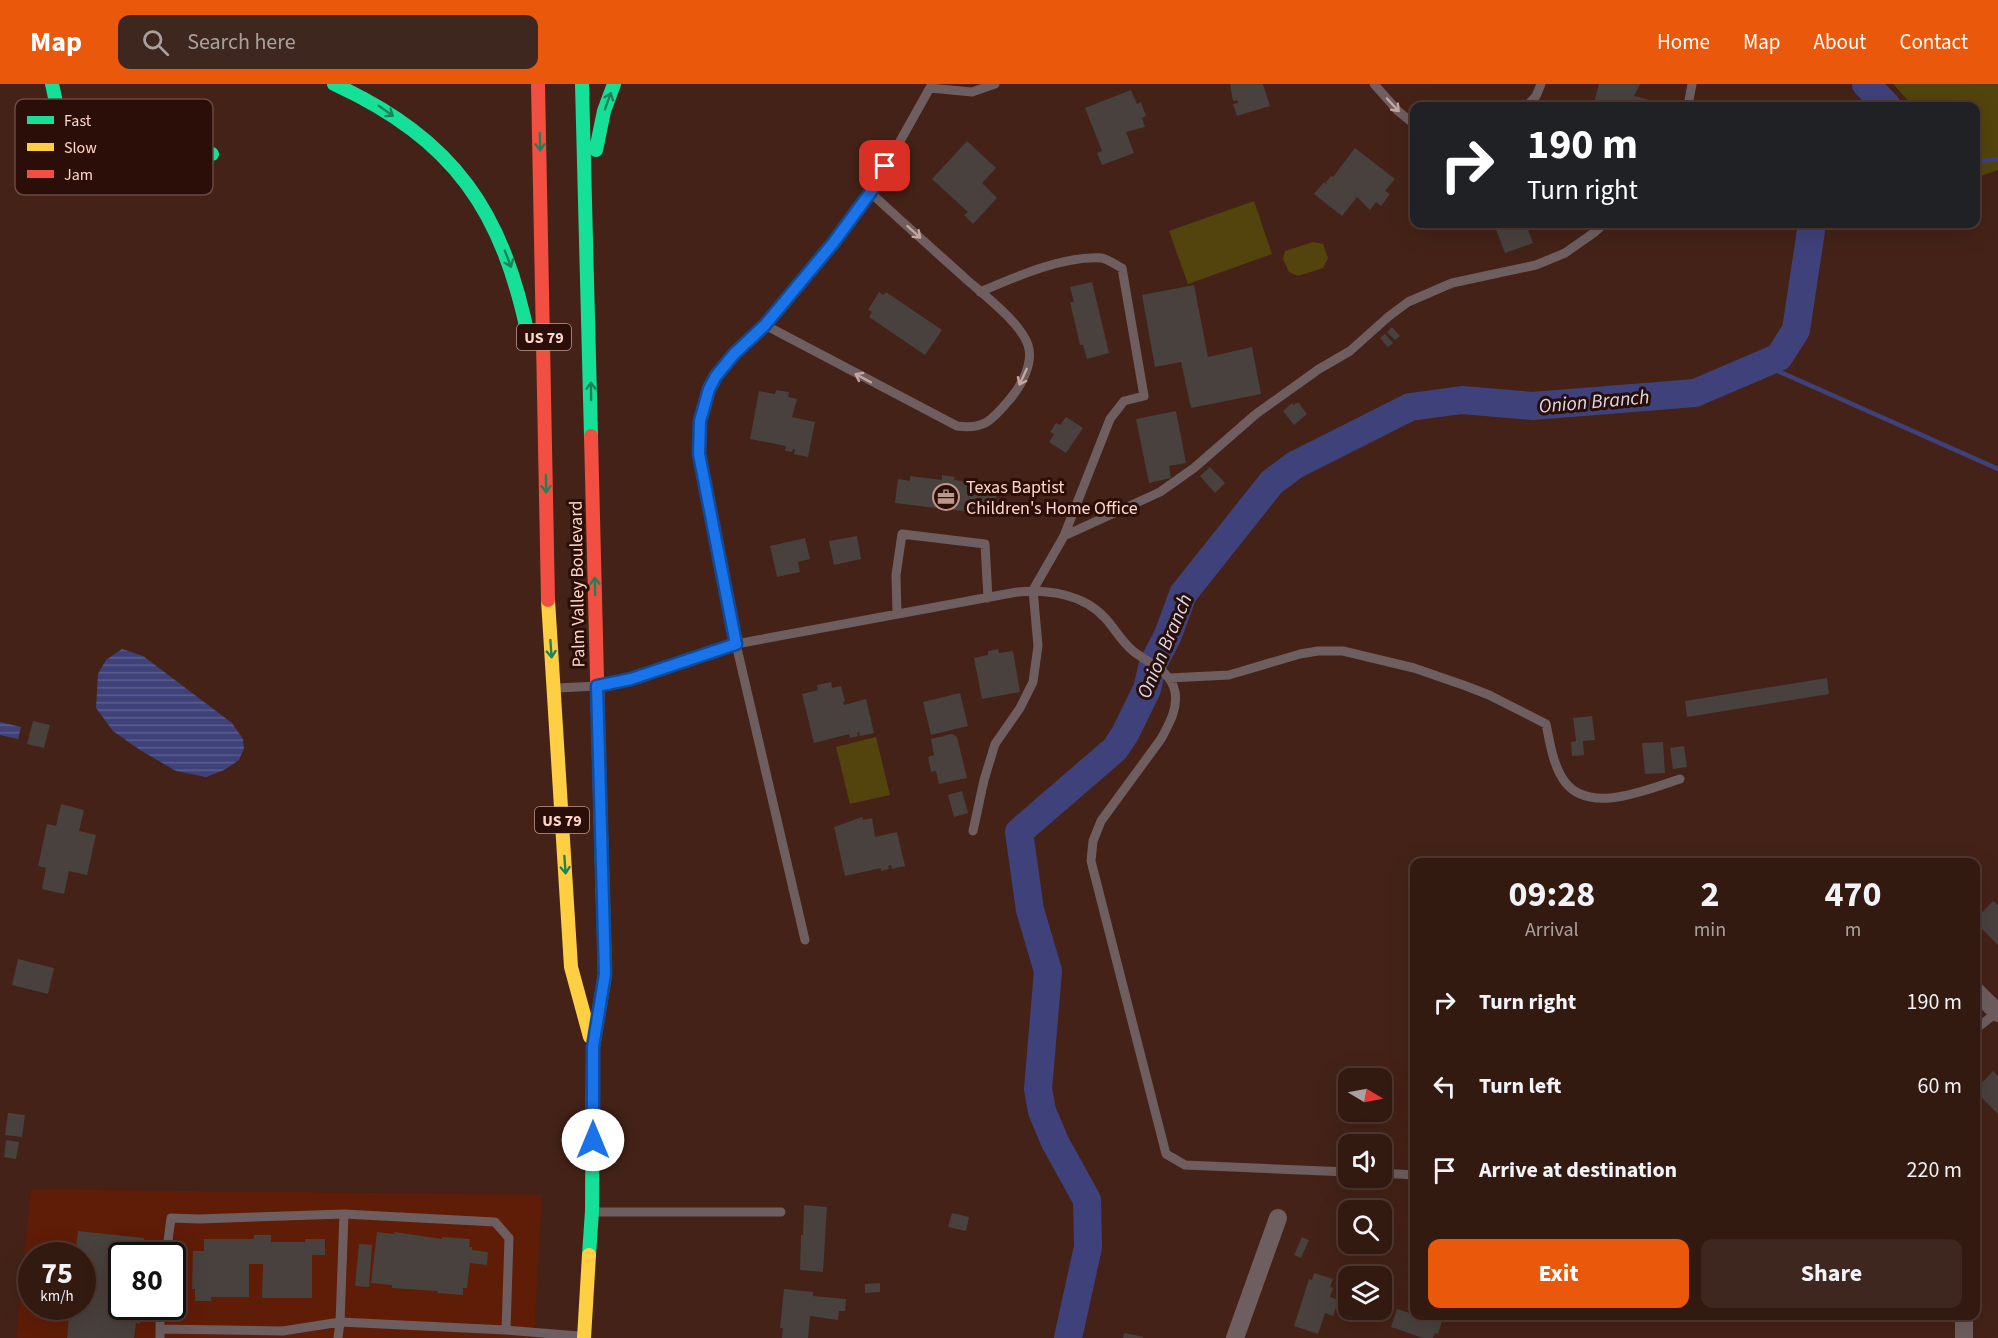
<!DOCTYPE html>
<html lang="en">
<head>
<meta charset="utf-8">
<style>
  body { margin:0; font-family:"Source Sans 3",sans-serif; background:#3e271f; color:#f1f3f6; height:100vh; display:flex; flex-direction:column; font-size:22px; white-space:nowrap }
  * { box-sizing:border-box; margin:0 }
  p { font-size:20px; color:#a9a19f }
  .icon { flex:none; width:33px; height:33px; fill:none; stroke:currentColor; stroke-width:2; stroke-linecap:round; stroke-linejoin:round }
  .map { position:relative; flex:1; overflow:hidden }
  .sheet { position:absolute; left:1410px; top:774px; width:570px; height:462px; display:flex; flex-direction:column; background:#331a11; border-radius:12px; box-shadow:0 6px 24px #0002,0 0 0 2px #4e3831 }
  .sheet>* { flex:none }
  .hud { position:absolute; left:1410px; top:18px; width:570px; height:126px; border-radius:12px; box-shadow:0 6px 24px #0002,0 0 0 2px #4e3831; background:#202124; color:#fff; overflow:hidden }
  .needle { width:39px; rotate:100deg }
  .buttons { position:absolute; left:1338px; top:984px; display:grid; gap:12px }
  .buttons a { display:grid; place-items:center; width:54px; height:54px; border-radius:12px; background:#331a11; box-shadow:0 6px 24px #0002,0 0 0 2px #4e3831; font-size:30px }
  .speed { position:absolute; left:18px; top:1158px; display:flex; gap:12px; font-size:30px; font-weight:700; text-align:center }
  .speed>* { display:grid; place-content:center; width:78px; height:78px; border-radius:50%; background:#331a11; box-shadow:0 6px 24px #0002,0 0 0 2px #4e3831; line-height:1 }
  .speed small { font-size:15px; font-weight:400 }
  .speed .limit { border:3px solid #111; border-radius:9px; background:#fff; color:#111 }
  .pin { position:absolute; display:grid; place-items:center; width:51px; height:51px; color:#fff; margin:-26px; border-radius:12px; box-shadow:0 3px 9px #0006 }
  .me { position:absolute; width:66px; margin:-33px; rotate:0deg; stroke-linejoin:round; filter:drop-shadow(0 0 4px #0008) }
  .turn { display:flex; align-items:center; gap:21px; height:126px; padding:0 18px; font-size:27px }
  .turn .icon { width:78px; height:78px; stroke-width:2.5 }
  .turn b { display:block; font-size:42px; line-height:51px }
  .eta { display:flex; justify-content:space-evenly; align-items:center; height:102px; text-align:center }
  .eta b { font-size:36px; font-weight:700; line-height:42px }
  .action { display:flex; gap:12px; margin-top:auto; padding:12px 18px }
  .action a { flex:1; height:69px; border-radius:12px; background:#ea580c; color:#fff; font-size:24px; font-weight:700; line-height:69px; text-align:center }
  .action a+a { background:#3e271f; color:#f1f3f6 }
  ul { padding:0; list-style:none }
  li { display:flex; align-items:center; gap:18px; height:84px; padding:0 18px }
  li div { flex:1 }
  li b { display:block; font-size:22px }
  li em { font-style:normal }
  header { display:flex; align-items:center; gap:36px; box-sizing:border-box; height:84px; padding:0 30px; background:#ea580c; color:#fff }
  header strong { font-size:28px }
  nav { display:flex; gap:33px; margin-inline-start:auto; font-size:21px }
  .search { width:420px; height:54px; background:#3e271f; display:flex; align-items:center; gap:15px; box-sizing:border-box; padding:0 21px; border-radius:12px; color:#a9a19f; font-size:22px }
  .map>svg:first-child { display:block }
  .built { fill:#5f1c07; fill-rule:evenodd }
  .green { fill:#53440d }
  .water { fill:url(#water-rules) }
  .lines { fill:none; stroke-linecap:round; stroke-linejoin:round }
  .stream { stroke:#3f427a; stroke-width:4.5 }
  .river { stroke:#3f427a; stroke-width:28 }
  .building { fill:#48413e }
  .lane { stroke:#6e5e5f; stroke-width:9 }
  .street { stroke:#6e5e5f; stroke-width:18 }
  .fast { stroke:#16e098; stroke-width:14 }
  .slow { stroke:#ffcf43; stroke-width:14 }
  .jam { stroke:#f24e42; stroke-width:14 }
  .oneway { stroke:#1f8257 }
  .oneway2 { stroke:#c5a69f }
  .route-casing { stroke:#114b97; stroke-width:15 }
  .route { stroke:#1a73e8; stroke-width:10 }
  .labels { text-anchor:middle; stroke-width:6; stroke-linejoin:round; paint-order:stroke }
  .shield { fill:#2a0e07; stroke:#bf9a90; stroke-width:1.5 }
  .shield-label { font-size:16px; font-weight:bold; fill:#ffd6ca }
  .poi-label { font-size:18px; fill:#ffd6ca; stroke:#2a0e07; text-anchor:start }
  .street-label { font-size:18px; fill:#ffd6ca; stroke:#2a0e07 }
  .water-label { font-size:20px; font-style:italic; fill:#d8dbef; stroke:#2a0e07 }
  .key { fill:#2a0e07; stroke:#6a4a42; stroke-width:1.5 }
  .key-label { font-size:16px; fill:#ffd6ca }
</style>
</head>
<body>
<header>
<strong>Map</strong>
<div class="search"><svg class="icon" aria-label="search" viewBox="0 0 24 24"><circle cx="10" cy="10" r="6"/><path d="M15 15l6 6"/></svg>Search here</div>
<nav><a>Home</a><a>Map</a><a>About</a><a>Contact</a></nav>
</header>
<div class="map">
<svg width="1998" height="1254" viewBox="0 0 1998 1254">
  <defs>
    <pattern id="water-rules" width="6" height="5" patternUnits="userSpaceOnUse" patternTransform="scale(1.5)"><rect width="6" height="5" fill="#3f427a"/><path d="M0 2.5h6" fill="none" stroke="#5c5d8c"/></pattern>
  </defs>
  <rect width="100%" height="100%" fill="#442217"/>
  <path class="built" d="M31,1105L542,1111L534,1254H16ZM32,1172H82V1222H32ZM122,1172H172V1222H122Z"/>
  <path class="green" d="M1893,0H1998V86L1978,93L1976,91V22H1913Z
    M1254,117L1272,170L1188,200L1169,147Z
    M1313,158L1323,160L1328,174L1323,184L1298,192L1289,188L1283,175L1285,167Z
    M876,653L890,711L850,720L836,663Z"/>
  <path class="water" d="M122,565L143,572L232,639L243,655L244,664L239,676L224,686L206,693L176,687L140,666L113,647L96,624L98,590L106,576Z
    M0,638L21,643L18,655L0,651Z"/>
  <g class="lines">
    <path class="stream" d="M1976,78L1998,75
      M1766,279L1778,287L1998,385"/>
    <path class="river" d="M1866,0L1887,22
      M1068,1254L1088,1163L1087,1116L1055,1058L1042,1027L1038,1005L1048,887L1030,826L1019,748L1115,665L1125,650L1147,605L1153,580L1168,551L1183,510L1272,398L1295,381L1410,323L1462,316L1533,322L1695,309L1779,273L1796,246L1812,140"/>
  </g>
  <path class="building" d="M1230,0H1263L1270,22L1237,32L1233,20L1238,19L1237,16L1233,17Z
    M1599,0H1640L1634,12L1657,18L1656,22H1593Z
    M1131,6L1137,20L1141,18L1146,32L1142,34L1145,43L1126,48L1134,69L1102,81L1097,69L1102,67L1085,24Z
    M967,57L996,84L982,99L997,114L973,140L964,131L968,128L932,95Z
    M1355,64L1395,95L1385,107L1390,110L1381,122L1376,118L1370,126L1357,113L1342,132L1314,110L1324,98L1327,101L1326,98L1331,92L1333,93Z
    M1494,140H1526L1533,159L1505,169Z
    M1092,198L1109,269L1087,275L1083,261H1080L1070,218H1074L1070,203Z
    M1194,201L1208,273L1252,263L1261,310L1191,324L1181,278L1155,283L1142,211Z
    M879,208L883,211L886,208L942,246L925,271L869,233L872,228L868,226Z
    M1392,243L1400,252L1395,256L1387,248Z
    M1385,250L1393,259L1388,263L1380,254Z
    M776,306L789,308L788,313L797,315L792,333L815,338L808,373L794,370L795,365H793L792,368L785,367L786,362L750,355L759,307L775,310Z
    M1298,318L1307,330L1294,341L1283,327L1292,319L1294,321Z
    M1176,327L1186,379L1169,382L1171,394L1149,399L1136,335Z
    M1066,333L1083,344L1066,369L1049,358L1054,350L1050,348L1056,339L1060,341Z
    M1210,383L1225,399L1215,409L1200,392Z
    M942,391L955,393L954,396L985,400V405L997,407L994,431L895,419L898,395L910,397V392L942,396Z
    M857,452L861,475L834,481L829,457Z
    M805,454L810,475L798,478L800,488L777,493L770,462Z
    M998,565L999,569L1013,567L1020,608L982,615L974,574L988,571V567Z
    M1827,594L1829,610L1687,633L1685,617Z
    M831,598L832,604L841,602L845,617L843,618L844,621L866,615L874,649L860,652L859,648L857,649L858,652L850,654L849,650L814,659L802,610L818,606L817,601Z
    M960,609L968,642L931,651L923,618Z
    M1592,632L1595,656L1583,657L1584,671L1572,672L1571,658L1576,657L1573,634Z
    M33,637L50,641L44,664L27,660Z
    M952,650L957,653L967,694L939,700L936,687L931,688L928,673L934,671L931,655Z
    M1663,658L1665,689L1645,690L1642,659Z
    M1684,662L1687,683L1673,685L1670,664Z
    M962,707L968,729L954,733L948,711Z
    M61,720L84,726L79,747L96,751L87,791L69,787L64,810L42,805L46,784L38,782L47,740L56,742Z
    M862,733L863,736L872,734L875,753L897,748L905,782L892,785L891,781L888,782L889,785L881,787V784L845,792L834,743Z
    M1993,817L1998,821V861L1976,839V835Z
    M18,875L54,884L48,910L12,901Z
    M1993,987L1998,992V1030L1976,1008V1005Z
    M8,1029L25,1031L22,1053L5,1051Z
    M6,1056L19,1058L16,1075L4,1073Z
    M804,1121L827,1123L823,1188L800,1186L801,1151H803Z
    M952,1129L969,1133L966,1147L948,1143Z
    M78,1147L144,1154L142,1172H122V1222H141L140,1240L136,1239L134,1254H67L69,1233H65L66,1222H82V1172H75Z
    M377,1148L394,1150L395,1148L442,1155V1153L470,1155L469,1163H472V1166L488,1168L487,1181L470,1179L467,1204H463V1211L437,1209L438,1207L392,1204V1201L371,1199Z
    M254,1151H271V1158H305V1155H325V1171H312V1214H262L263,1180H249V1213H211V1217H195V1205H192L193,1167H204V1155H254Z
    M1302,1153L1309,1156L1301,1174L1294,1171Z
    M359,1160L372,1161L369,1203L355,1202Z
    M1314,1189L1333,1195L1330,1203L1333,1204L1330,1213L1339,1216L1333,1232L1325,1229L1318,1250L1294,1242L1309,1195L1312,1196Z
    M880,1199V1208L865,1209V1200Z
    M784,1205L813,1208V1212L846,1215L845,1227H839L838,1236L810,1232L808,1254H782L783,1244H780Z
    M1414,1219V1232H1441L1440,1236L1442,1237L1438,1250L1435,1249L1433,1254H1423L1391,1243L1397,1225L1410,1229Z
    M1124,1249L1144,1253L1143,1254H1123Z"/>
  <g class="lines">
    <path class="lane" d="M1374,0L1398,27L1414,40
      M930,4L972,8L995,0
      M1527,22L1536,12L1541,0
      M1688,22L1692,0
      M765,241L957,342C985,346 993,335 1010,315C1021,302 1034,279 1028,261C1020,238 984,211 966,195C934,166 902,138 871,109
      M1064,452L1160,408L1194,384L1256,330L1319,285L1350,267L1388,233L1408,218L1452,199L1536,181L1565,169L1595,148L1604,140
      M897,530L896,491L902,450L985,460L988,514
      M1169,594L1229,591L1300,570L1318,567H1343L1414,584L1466,602L1489,611L1546,640C1550,659 1553,682 1565,698C1590,731 1649,705 1680,695
      M558,604L597,602L631,595L736,560L1017,508C1048,505 1084,510 1106,535C1115,545 1122,558 1133,567C1148,579 1171,586 1175,608C1178,625 1169,640 1161,655L1101,737L1093,757L1091,777L1166,1070L1185,1081L1348,1088
      M973,747L984,696L995,660L1020,624L1033,598L1038,562L1033,506L1064,452L1110,335L1124,317L1144,312L1122,184C1116,181 1108,175 1101,174C1062,172 1015,193 980,208
      M805,856L736,560L701,385L699,370L700,337L709,305L716,292L734,270L765,241L853,133L871,109L932,0
      M1976,945L1997,928
      M1382,1089L1414,1091
      M597,1128H781
      M166,1172L171,1134L199,1135L344,1130L495,1138L509,1154L506,1246
      M160,1245L283,1247L340,1238L344,1130
      M160,1254V1222
      M338,1254L340,1238L506,1246L579,1252"/>
    <path class="street" d="M1976,907L1998,929
      M1235,1254L1278,1134
      M1964,1254V1232"/>
    <path class="fast" d="M52,0C56,17 59,39 71,53C106,96 166,79 212,70
      M334,0C455,56 503,127 529,256
      M582,0L591,352
      M596,66L604,27L614,0
      M589,1171L592,1127L593,963L605,890L600,714"/>
    <path class="slow" d="M548,516L571,883L590,953
      M584,1254L589,1171"/>
    <path class="jam" d="M538,0L548,516
      M591,352L600,714"/>
  </g>
  <defs><path id="oneway-shaft" d="M-6 0H5M1.5-3L5.5 0L1.5 3" fill="none" stroke-width="1.6" stroke-linecap="round" stroke-linejoin="round" transform="scale(1.5)"/></defs>
  <g class="oneway">
    <use href="#oneway-shaft" transform="translate(608 17) rotate(-70)"/>
    <use href="#oneway-shaft" transform="translate(386 27) rotate(35)"/>
    <use href="#oneway-shaft" transform="translate(540 58) rotate(89)"/>
    <use href="#oneway-shaft" transform="translate(508 175) rotate(69)"/>
    <use href="#oneway-shaft" transform="translate(591 307) rotate(-91)"/>
    <use href="#oneway-shaft" transform="translate(546 400) rotate(89)"/>
    <use href="#oneway-shaft" transform="translate(595 502) rotate(-91)"/>
    <use href="#oneway-shaft" transform="translate(551 565) rotate(86)"/>
    <use href="#oneway-shaft" transform="translate(565 781) rotate(86)"/>
  </g>
  <g class="oneway2">
    <use href="#oneway-shaft" transform="translate(1393 21) rotate(47)"/>
    <use href="#oneway-shaft" transform="translate(914 148) rotate(42)"/>
    <use href="#oneway-shaft" transform="translate(1023 293) rotate(115)"/>
    <use href="#oneway-shaft" transform="translate(863 294) rotate(-152)"/>
  </g>
  <g class="lines">
    <defs>
      <path id="route" d="M593,1056V963L605,890L597,602L631,595L736,560L699,370L700,337L709,305L716,292L734,270L765,241L834,158L870,109L885,82"/>
    </defs>
    <use href="#route" class="route-casing"/>
    <use href="#route" class="route"/>
  </g>
  <defs>
    <symbol id="office-ring" viewBox="-11 -11 22 22"><circle r="9.5" fill="#2a0e07" stroke="#be978b" stroke-width="1.5"/><path d="M-6-3h4V-5.5h4V-3h4V5H-6ZM-1-4.5V-3h2v-1.5ZM-6 0V1H6V0Z" fill="#be978b"/></symbol>
  </defs>
  <g fill-rule="evenodd">
    <use href="#office-ring" x="931" y="398" width="30" height="30"/>
  </g>
  <g class="labels">
    <g class="shield">
      <rect x="517" y="240" width="54" height="26" rx="4.5"/>
      <rect x="535" y="723" width="54" height="26" rx="4.5"/>
    </g>
    <g class="shield-label">
      <text x="544" y="259">US 79</text>
      <text x="562" y="742">US 79</text>
    </g>
    <g class="poi-label">
      <text x="966" y="409">Texas Baptist<tspan x="966" dy="21">Children's Home Office</tspan></text>
    </g>
    <g class="street-label">
      <text transform="translate(577 500) rotate(-91)" y="6">Palm Valley Boulevard</text>
    </g>
    <g class="water-label">
      <text transform="translate(1594 317) rotate(-5)" y="7">Onion Branch</text>
      <text transform="translate(1164 562) rotate(-67)" y="7">Onion Branch</text>
    </g>
  </g>
  <rect x="15" y="15" width="198" height="96" rx="9" class="key"/>
  <rect x="27" y="32" width="27" height="8" fill="#16e098"/>
  <rect x="27" y="59" width="27" height="8" fill="#ffcf43"/>
  <rect x="27" y="86" width="27" height="8" fill="#f24e42"/>
  <g class="key-label">
    <text x="64" y="42">Fast</text>
    <text x="64" y="69">Slow</text>
    <text x="64" y="96">Jam</text>
  </g>
</svg>
<div class="buttons">
<a><svg class="needle" viewBox="-14 -14 28 28"><path d="M0-13l5 13h-10z" fill="#e53935"/><path d="M0 13l5-13h-10z" fill="#a9a19f"/></svg></a>
<a><svg class="icon" aria-label="sound" viewBox="0 0 24 24"><path d="M4 9h4l5-4v14l-5-4H4zM17 9q2 3 0 6"/></svg></a>
<a><svg class="icon" aria-label="search" viewBox="0 0 24 24"><circle cx="10" cy="10" r="6"/><path d="M15 15l6 6"/></svg></a>
<a><svg class="icon" aria-label="layers" viewBox="0 0 24 24"><path d="M12 4l9 5-9 5-9-5zM3 14l9 5 9-5"/></svg></a>
</div>
<div class="speed"><div>75<small>km/h</small></div><div class="limit">80</div></div>
<div class="pin" style="left:885px;top:82px;background:#d93025"><svg class="icon" aria-label="arrive" viewBox="0 0 24 24"><path d="M6 21V4h12l-3 4 3 4H6"/></svg></div>
<svg class="me" style="left:593px;top:1056px" viewBox="-20 -20 40 40"><circle r="19" fill="#fff"/><path d="M0-13L10 11 0 6-10 11z" fill="#1a73e8"/></svg>
<div class="hud">
<div class="turn"><svg class="icon" aria-label="right" viewBox="0 0 24 24"><path d="M7 20v-9h11M14 6l5 5-5 5"/></svg><div><b>190 m</b>Turn right</div></div>
</div>
<section class="sheet">
<div class="eta">
<div><b>09:28</b><p>Arrival</p></div>
<div><b>2</b><p>min</p></div>
<div><b>470</b><p>m</p></div>
</div>
<ul>
<li><svg class="icon" aria-label="right" viewBox="0 0 24 24"><path d="M7 20v-9h11M14 6l5 5-5 5"/></svg><div><b>Turn right</b></div><em>190 m</em></li>
<li><svg class="icon" aria-label="left" viewBox="0 0 24 24"><path d="M17 20v-9H6M10 6l-5 5 5 5"/></svg><div><b>Turn left</b></div><em>60 m</em></li>
<li><svg class="icon" aria-label="arrive" viewBox="0 0 24 24"><path d="M6 21V4h12l-3 4 3 4H6"/></svg><div><b>Arrive at destination</b></div><em>220 m</em></li>
</ul>
<div class="action"><a>Exit</a><a>Share</a></div>
</section>
</div>
</body>
</html>
